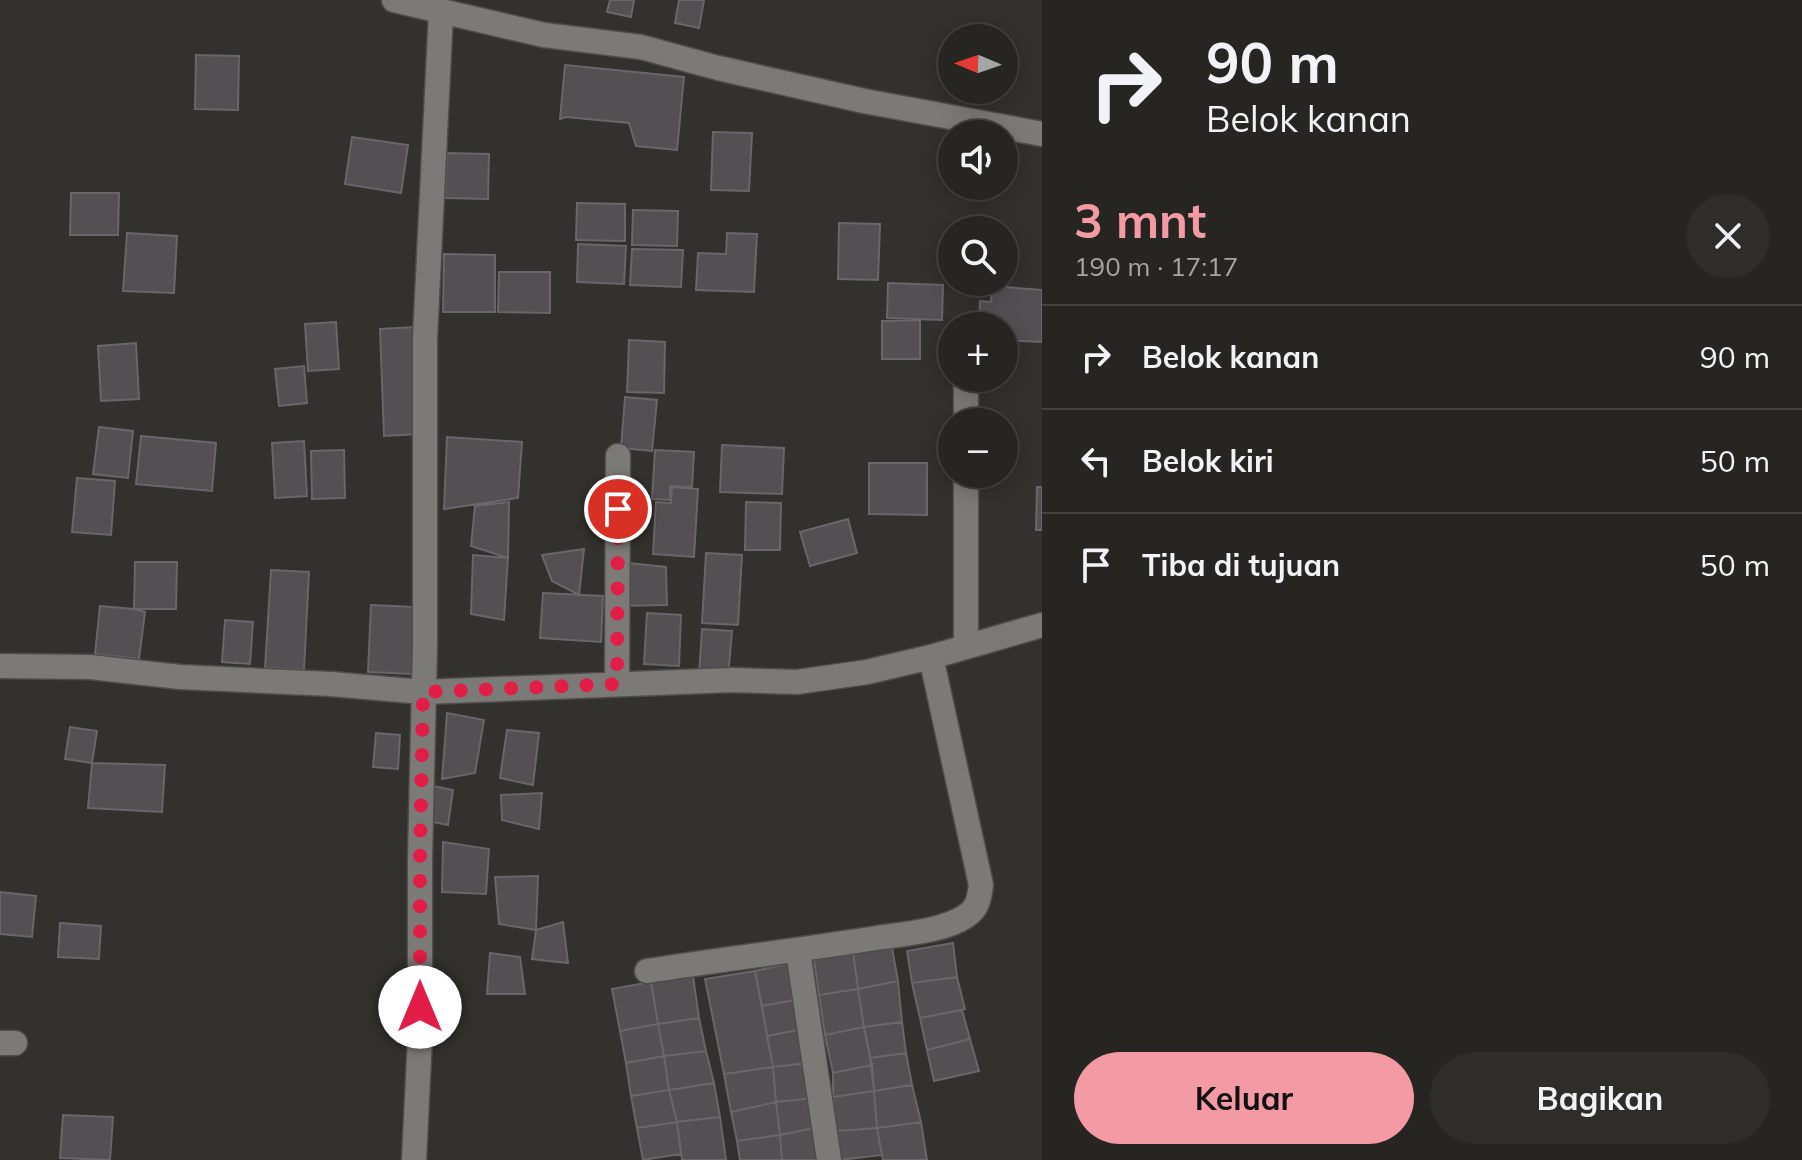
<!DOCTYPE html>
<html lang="id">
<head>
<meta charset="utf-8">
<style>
  body { margin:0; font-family:Mulish,sans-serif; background:#2e2d2a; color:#f1f3f6; height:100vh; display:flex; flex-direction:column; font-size:30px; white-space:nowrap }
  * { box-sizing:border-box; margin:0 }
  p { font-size:26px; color:#a4a5a5 }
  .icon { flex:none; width:44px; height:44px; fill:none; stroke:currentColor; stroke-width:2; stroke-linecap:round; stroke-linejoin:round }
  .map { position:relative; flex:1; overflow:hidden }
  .side { display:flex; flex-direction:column; background:#262522; width:760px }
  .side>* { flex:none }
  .guide { background:#262522; color:#f1f3f6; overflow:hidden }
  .needle { width:52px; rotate:272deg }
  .tools { position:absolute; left:938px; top:24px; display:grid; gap:16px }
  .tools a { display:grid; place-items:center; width:80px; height:80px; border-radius:50%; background:#262522; box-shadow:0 4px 20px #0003,0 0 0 2px #424240; font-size:40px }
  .pin { position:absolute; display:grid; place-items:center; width:68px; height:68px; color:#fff; margin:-34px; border:4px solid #fff; border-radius:50%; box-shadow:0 2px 8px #0007 }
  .me { position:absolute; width:88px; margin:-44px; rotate:0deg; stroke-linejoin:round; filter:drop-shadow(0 0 6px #0008) }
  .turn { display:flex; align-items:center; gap:28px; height:168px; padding:0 32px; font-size:36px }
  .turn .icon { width:104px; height:104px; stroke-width:2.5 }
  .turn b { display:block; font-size:56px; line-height:68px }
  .round { display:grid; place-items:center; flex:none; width:84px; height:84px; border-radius:42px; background:#2e2d2a }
  .overview { display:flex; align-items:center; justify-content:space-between; height:136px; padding:0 32px }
  h1 { font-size:48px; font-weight:700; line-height:60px; color:#f49aa5 }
  .button { display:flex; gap:16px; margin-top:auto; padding:16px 32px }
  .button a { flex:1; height:92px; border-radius:48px; background:#f49aa5; color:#111; font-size:32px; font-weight:700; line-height:92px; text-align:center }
  .button a+a { background:#2e2d2a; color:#f1f3f6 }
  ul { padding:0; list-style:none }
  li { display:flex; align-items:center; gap:24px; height:104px; padding:0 32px; border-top:2px solid #424240 }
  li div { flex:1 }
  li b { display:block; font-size:30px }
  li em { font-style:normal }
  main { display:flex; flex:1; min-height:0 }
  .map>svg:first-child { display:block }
  .building { fill:#534f52; stroke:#6a6568; stroke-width:2 }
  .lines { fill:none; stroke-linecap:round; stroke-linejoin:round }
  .minor-casing { stroke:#4e4d4a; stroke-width:27 }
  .minor { stroke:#7b7a76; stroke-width:24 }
  .route { stroke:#e11d48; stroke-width:14; stroke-dasharray:0 25.2 }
</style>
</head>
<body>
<main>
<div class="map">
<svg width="1042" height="1160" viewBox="0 0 1042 1160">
  <rect width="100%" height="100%" fill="#32312d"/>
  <path class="building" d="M610,0H634L631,17L607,12Z
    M679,0H704L699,28L675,23Z
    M196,55L239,56L238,110L195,109Z
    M565,65L684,77L677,150L636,146L629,123L566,117L560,119Z
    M713,132L752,133L749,191L711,190Z
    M352,137L408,145L401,193L345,184Z
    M447,153L489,154L488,199L445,198Z
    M71,193H119L118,235H70Z
    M577,203L625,204V241L576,240Z
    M633,210L678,211L677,246L632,245Z
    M839,223L880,224L878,280L838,279Z
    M127,233L177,236L174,293L123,291Z
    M727,233L757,234L754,292L696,290L698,253L726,254Z
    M578,244L626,246L624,284L577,282Z
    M632,249L683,250L681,287L630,285Z
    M444,254L495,255V312H443Z
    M499,272H550V313L498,312Z
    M888,283L943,285L942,320L887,318Z
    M992,286L1042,290V342L1004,340V326H990V322L979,321L980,301L991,302Z
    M920,320V359H882V321Z
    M336,322L339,369L308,371L305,324Z
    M415,327L420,434L384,436L380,329Z
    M629,340L665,342L664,393L627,392Z
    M136,343L139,399L101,401L98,346Z
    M304,366L307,403L279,406L275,369Z
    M625,397L657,400L652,451L621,448Z
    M99,427L133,431L128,478L93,474Z
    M141,436L216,443L212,491L136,484Z
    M447,437L522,442L518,498L444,509Z
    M304,441L307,496L275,498L272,443Z
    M722,445L784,448L782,494L720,492Z
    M344,450L345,498L312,499L311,451Z
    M655,450L694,452L692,487L670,486V500L652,499Z
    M869,463H927V515L869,514Z
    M77,478L115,481L111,535L72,532Z
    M672,487L698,489L694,557L653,554L656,502L671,503Z
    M1037,487H1042V530H1036Z
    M509,502L508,558L471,546L475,506Z
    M746,502L781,503L780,550H745Z
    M848,519L857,553L810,566L800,532Z
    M584,549L579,595L552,581L542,555Z
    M706,553L742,555L738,625L702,623Z
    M473,555L508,558L504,620L471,614Z
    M135,562H177L176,609H134Z
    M619,562L666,567L667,605L619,606Z
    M271,570L309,572L304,670L265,668Z
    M543,593L603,596L601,642L540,638Z
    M371,605L415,607L413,674L368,672Z
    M100,606L134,609L145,612L139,659L95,654Z
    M647,613L681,615L679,666L644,664Z
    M225,620L253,622L250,664L222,662Z
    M702,629L732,631L728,677L699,675Z
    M447,713L484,720L475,773L442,779Z
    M70,727L97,731L92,763L65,759Z
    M507,730L539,733L533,785L500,778Z
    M376,733L400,735L398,769L373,767Z
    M92,763L165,765L162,812L88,808Z
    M424,784L453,790L448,825L423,820Z
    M542,793L539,829L502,820L501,795Z
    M443,842L489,849L486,894L442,892Z
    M538,876L536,930L499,924L495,877Z
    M0,892L36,896L32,937L0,934Z
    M563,922L568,963L532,959L536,930Z
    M60,923L101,926L99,959L58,957Z
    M953,943L957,977L912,983L907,951Z
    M892,948L898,981L858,989L853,951Z
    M853,951L858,989L819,995L814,960Z
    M490,953L520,957L525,994H487Z
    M794,962L800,999L762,1006L755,971Z
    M755,971L773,1067L724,1074L705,979Z
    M693,976L699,1018L658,1024L651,982Z
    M957,977L965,1009L920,1018L912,983Z
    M898,981L902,1022L864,1027L858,989Z
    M651,982L658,1024L620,1031L612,989Z
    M858,989L864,1027L825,1035L819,995Z
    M800,999L803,1029L767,1036L762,1006Z
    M962,1010L970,1039L927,1050L920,1018Z
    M699,1018L706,1051L664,1056L658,1024Z
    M902,1022L906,1053L870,1058L864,1027Z
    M658,1024L664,1056L626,1063L620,1031Z
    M864,1027L872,1065L833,1073L825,1035Z
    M803,1029L808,1063L773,1067L767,1036Z
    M970,1039L979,1071L934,1081L927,1050Z
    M706,1051L714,1083L669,1090L664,1056Z
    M906,1053L912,1085L874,1091L870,1058Z
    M664,1056L669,1090L631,1096L626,1063Z
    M808,1063L814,1098L776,1102L773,1067Z
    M872,1065L874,1091L833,1097V1073Z
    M773,1067L776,1102L731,1112L724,1074Z
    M714,1083L720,1117L677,1122L669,1090Z
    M912,1085L921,1122L877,1128L874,1091Z
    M669,1090L677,1122L637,1128L631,1096Z
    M874,1091L877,1128L836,1131L833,1097Z
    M814,1098L819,1127L780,1135L776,1102Z
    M776,1102L780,1135L737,1141L731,1112Z
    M63,1115L113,1117L110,1160L60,1158Z
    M720,1117L726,1160H682L677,1122Z
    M677,1122L681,1154L643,1160L637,1128Z
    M921,1122L927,1160H883L877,1128Z
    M819,1127L824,1160H782L780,1135Z
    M877,1128L882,1155L840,1160L836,1131Z
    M780,1135L782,1160H740L737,1141Z"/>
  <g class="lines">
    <defs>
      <path id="minor" d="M394,0L544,35L641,47L718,68L864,101L1042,134
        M966,378V422
        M966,474V645
        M0,666L90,667L180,677L331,684L423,692L732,680L797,682L867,672L931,657L1042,625
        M617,684L618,456
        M798,951L829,1160
        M647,971C724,959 801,950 877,938C903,934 944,931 966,916C978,908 979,899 981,885L931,657
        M0,1043H15
        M414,1160L420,1037V858L425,644V338L441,12"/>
    </defs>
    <use href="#minor" class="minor-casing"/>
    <use href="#minor" class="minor"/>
  </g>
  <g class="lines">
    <path class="route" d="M420,1007V858L423,692L617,684L618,509"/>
  </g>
</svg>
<div class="tools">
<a><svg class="needle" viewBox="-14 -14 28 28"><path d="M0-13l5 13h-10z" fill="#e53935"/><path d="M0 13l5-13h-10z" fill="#a4a5a5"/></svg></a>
<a><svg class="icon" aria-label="sound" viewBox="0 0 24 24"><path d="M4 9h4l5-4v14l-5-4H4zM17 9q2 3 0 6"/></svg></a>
<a><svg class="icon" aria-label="search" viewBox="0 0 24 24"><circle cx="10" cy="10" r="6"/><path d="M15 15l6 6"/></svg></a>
<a>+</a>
<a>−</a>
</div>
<div class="pin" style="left:618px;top:509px;background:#d93025"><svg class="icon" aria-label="arrive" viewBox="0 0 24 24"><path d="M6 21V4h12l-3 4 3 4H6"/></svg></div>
<svg class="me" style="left:420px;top:1007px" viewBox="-20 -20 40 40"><circle r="19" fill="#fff"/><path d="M0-13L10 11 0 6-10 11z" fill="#e11d48"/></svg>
</div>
<section class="side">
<div class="guide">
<div class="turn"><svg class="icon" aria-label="right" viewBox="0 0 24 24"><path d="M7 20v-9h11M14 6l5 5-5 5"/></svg><div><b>90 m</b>Belok kanan</div></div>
</div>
<div class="overview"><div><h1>3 mnt</h1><p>190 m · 17:17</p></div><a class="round"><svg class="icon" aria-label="close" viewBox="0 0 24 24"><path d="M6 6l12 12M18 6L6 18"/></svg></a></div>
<ul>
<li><svg class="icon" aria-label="right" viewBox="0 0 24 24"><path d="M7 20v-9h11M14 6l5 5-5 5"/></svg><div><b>Belok kanan</b></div><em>90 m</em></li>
<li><svg class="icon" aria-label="left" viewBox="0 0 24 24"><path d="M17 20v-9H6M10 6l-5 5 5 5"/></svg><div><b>Belok kiri</b></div><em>50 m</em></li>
<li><svg class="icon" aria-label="arrive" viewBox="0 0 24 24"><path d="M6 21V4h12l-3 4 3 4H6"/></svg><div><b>Tiba di tujuan</b></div><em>50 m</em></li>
</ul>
<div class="button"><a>Keluar</a><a>Bagikan</a></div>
</section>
</main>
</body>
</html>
